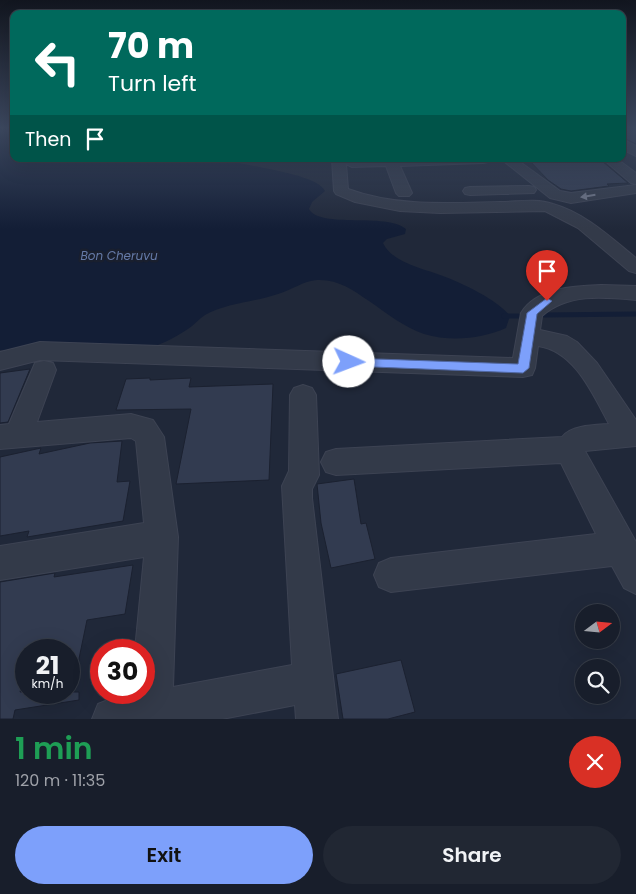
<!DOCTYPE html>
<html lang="en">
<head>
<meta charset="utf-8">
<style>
  body { margin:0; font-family:Poppins,sans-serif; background:#212733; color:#f1f3f6; height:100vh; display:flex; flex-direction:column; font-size:19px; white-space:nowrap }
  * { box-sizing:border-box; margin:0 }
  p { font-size:16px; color:#9fa2a9 }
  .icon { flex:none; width:28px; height:28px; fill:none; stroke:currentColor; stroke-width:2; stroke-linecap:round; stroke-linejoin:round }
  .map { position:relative; height:719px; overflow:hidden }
  .sheet { display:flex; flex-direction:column; background:#181e2b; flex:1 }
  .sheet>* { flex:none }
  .guide { position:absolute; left:10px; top:10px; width:616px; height:152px; border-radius:10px; box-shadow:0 5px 20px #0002,0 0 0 1px #363c47; background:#00695c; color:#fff; overflow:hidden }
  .needle { width:32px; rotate:74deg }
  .tools { position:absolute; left:575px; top:604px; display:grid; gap:10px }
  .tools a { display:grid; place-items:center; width:45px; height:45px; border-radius:50%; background:#181e2b; box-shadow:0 5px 20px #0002,0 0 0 1px #363c47; font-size:25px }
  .speed { position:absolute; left:15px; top:639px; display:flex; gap:10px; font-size:25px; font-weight:700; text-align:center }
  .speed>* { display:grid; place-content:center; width:65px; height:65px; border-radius:50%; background:#181e2b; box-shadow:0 5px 20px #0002,0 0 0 1px #363c47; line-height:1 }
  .speed small { font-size:12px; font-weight:400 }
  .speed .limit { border:8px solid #d22; background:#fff; color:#111 }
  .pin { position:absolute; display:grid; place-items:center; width:42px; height:42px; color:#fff; margin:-51px -21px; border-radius:50% 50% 50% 0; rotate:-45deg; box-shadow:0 0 5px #0007 }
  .pin .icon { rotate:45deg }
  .me { position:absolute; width:55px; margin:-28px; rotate:92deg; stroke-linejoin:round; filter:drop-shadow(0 0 4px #0008) }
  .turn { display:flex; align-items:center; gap:18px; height:105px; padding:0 15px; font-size:22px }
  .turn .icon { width:65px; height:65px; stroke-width:2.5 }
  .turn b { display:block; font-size:35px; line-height:42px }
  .then { display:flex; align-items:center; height:48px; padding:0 15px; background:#0003; gap:10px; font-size:19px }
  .round { display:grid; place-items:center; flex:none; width:52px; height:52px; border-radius:26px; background:#212733 }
  .summary { display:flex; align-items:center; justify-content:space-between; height:85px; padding:0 15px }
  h1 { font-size:30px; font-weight:600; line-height:38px; color:#1e9e55 }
  .button { display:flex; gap:10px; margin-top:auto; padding:10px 15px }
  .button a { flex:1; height:58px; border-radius:30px; background:#7da0fb; color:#111; font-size:20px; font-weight:600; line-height:58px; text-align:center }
  .button a+a { background:#212733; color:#f1f3f6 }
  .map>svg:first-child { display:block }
  .water { fill:#131e36 }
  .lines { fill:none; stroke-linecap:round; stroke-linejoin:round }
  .stream { stroke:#131e36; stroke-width:5 }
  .building { fill:#323b50; stroke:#1b2130 }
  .minor-casing { stroke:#3d4353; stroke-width:2 }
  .minor { fill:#333a49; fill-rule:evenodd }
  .oneway { fill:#777d8e }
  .route { fill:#7da0fb; stroke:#5168a3 }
  .labels { text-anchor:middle; stroke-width:5; stroke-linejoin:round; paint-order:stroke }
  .far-water-label { font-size:12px; font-style:italic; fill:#657aa7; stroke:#191f2e }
</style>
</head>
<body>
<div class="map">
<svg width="636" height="719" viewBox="0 0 636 719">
  <rect width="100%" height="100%" fill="#202839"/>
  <path class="water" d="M0,128H14V159H225C245,167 317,173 325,191L312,202L309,209C320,229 386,212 406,229L405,234L387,239L383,243C392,263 425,269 443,276C462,283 498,300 510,316L506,328C481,339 451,342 424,334C405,328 385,312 369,301C353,290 338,279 317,280C303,281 292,290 278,294C255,302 227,303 205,315C199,319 194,325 188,329C173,339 160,345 143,350H0Z"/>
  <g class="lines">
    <path class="stream" d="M544,315L636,314
      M504,316H518"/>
  </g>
  <path class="building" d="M622,128H636V144L622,137Z
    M528,159H597L602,161L628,183L607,184L609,186L571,191L561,189L548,180Z
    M30,369L8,422L0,423V373Z
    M150,378V380L191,378L189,387L273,384L269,480L176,484L191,409L116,410L126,379Z
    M122,441L117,482L130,481L123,521L27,537L29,531L0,536V457L41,448L39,454L90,443Z
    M354,479L361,524L366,523L375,559L331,568L321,523L317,484Z
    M133,565L125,614L87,620L75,678L69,677V650H26V669L20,692H79V700L15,710L13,719H0V582L55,573L54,577Z
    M401,660L415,712L388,719H343L336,674Z"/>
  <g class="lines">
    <defs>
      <path id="minor" d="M622,139L636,146V156L622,149Z
        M332,159H345L346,162L347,160L359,159H489L488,162L483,163L400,166L412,193L409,196H399L396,193L386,166L352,167L346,164L348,189C397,207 448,203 500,202C517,202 536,198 553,204C585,213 610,237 636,258V273L629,271L578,228L545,211L440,213L400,211L355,202L336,194L334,191Z
        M501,159H516L560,191L571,193L636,185V193L571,203L550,198Z
        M603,159H617L636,173V184L631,183Z
        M529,186L534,187L536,190L534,193L470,195L465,194L463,191L465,188L470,187Z
        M602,285L636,286V300C604,297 568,293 542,316L540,330L567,336L577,342L597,363L636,420V446L585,451L636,542V594L624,588L612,566L391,592L379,587L374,575L379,563L391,558L596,534L561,463L336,475L326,472L321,462L326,452L336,449L562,437C571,425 595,425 609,424C593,395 575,351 538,346L535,368L532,375L523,377L40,360L0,370V352L40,342L513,358L521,313C537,287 576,286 602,285Z
        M44,361L53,363L56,370L37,422L131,414L153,420L164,437L178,537L173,687L292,665L282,486L289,471L290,395L294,388L303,385L312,388L316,395L319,475L312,489V498L338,719H296L295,705L222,719H92L98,704L113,698L131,694L132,692H144V650H135L144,557L0,580V546L144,523L136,441L131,438L0,449V425L9,424L35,363Z"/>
    </defs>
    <use href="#minor" class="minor-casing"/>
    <use href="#minor" class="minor"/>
  </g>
  <defs><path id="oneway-solid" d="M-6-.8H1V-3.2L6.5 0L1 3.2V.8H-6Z" transform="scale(1.25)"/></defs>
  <use class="oneway" href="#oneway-solid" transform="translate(588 196) rotate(171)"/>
  <linearGradient id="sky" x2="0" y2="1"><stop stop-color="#12161f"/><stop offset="0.56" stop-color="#3c485f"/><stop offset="1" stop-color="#3c485f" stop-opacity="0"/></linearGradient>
  <rect width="636" height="229" fill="url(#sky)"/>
  <path class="route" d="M547,298L552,301L537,314L529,368L523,373L349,366L343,362L349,358L518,364L527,313Z"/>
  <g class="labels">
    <g class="far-water-label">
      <text x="119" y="260">Bon Cheruvu</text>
    </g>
  </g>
</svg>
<div class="tools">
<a><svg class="needle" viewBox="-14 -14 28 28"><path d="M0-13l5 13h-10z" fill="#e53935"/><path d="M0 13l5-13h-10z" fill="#9fa2a9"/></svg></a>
<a><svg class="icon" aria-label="search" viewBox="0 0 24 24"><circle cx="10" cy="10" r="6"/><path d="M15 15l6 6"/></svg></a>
</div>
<div class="speed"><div>21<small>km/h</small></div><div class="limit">30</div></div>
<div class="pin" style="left:547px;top:301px;background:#d93025"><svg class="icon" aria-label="arrive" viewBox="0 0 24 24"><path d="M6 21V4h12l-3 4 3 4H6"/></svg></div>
<svg class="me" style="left:349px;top:362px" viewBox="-20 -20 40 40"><circle r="19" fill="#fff"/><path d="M0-13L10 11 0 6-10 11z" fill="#7da0fb"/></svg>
<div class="guide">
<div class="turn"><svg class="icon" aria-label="left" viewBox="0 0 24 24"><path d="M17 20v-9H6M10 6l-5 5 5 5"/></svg><div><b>70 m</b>Turn left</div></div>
<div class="then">Then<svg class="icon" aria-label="arrive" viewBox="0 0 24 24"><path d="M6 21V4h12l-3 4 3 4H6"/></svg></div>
</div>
</div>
<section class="sheet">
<div class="summary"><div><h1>1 min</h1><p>120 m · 11:35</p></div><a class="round" style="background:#d93025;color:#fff"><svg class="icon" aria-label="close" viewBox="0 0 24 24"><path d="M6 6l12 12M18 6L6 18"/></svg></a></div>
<div class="button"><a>Exit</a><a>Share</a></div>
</section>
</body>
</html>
